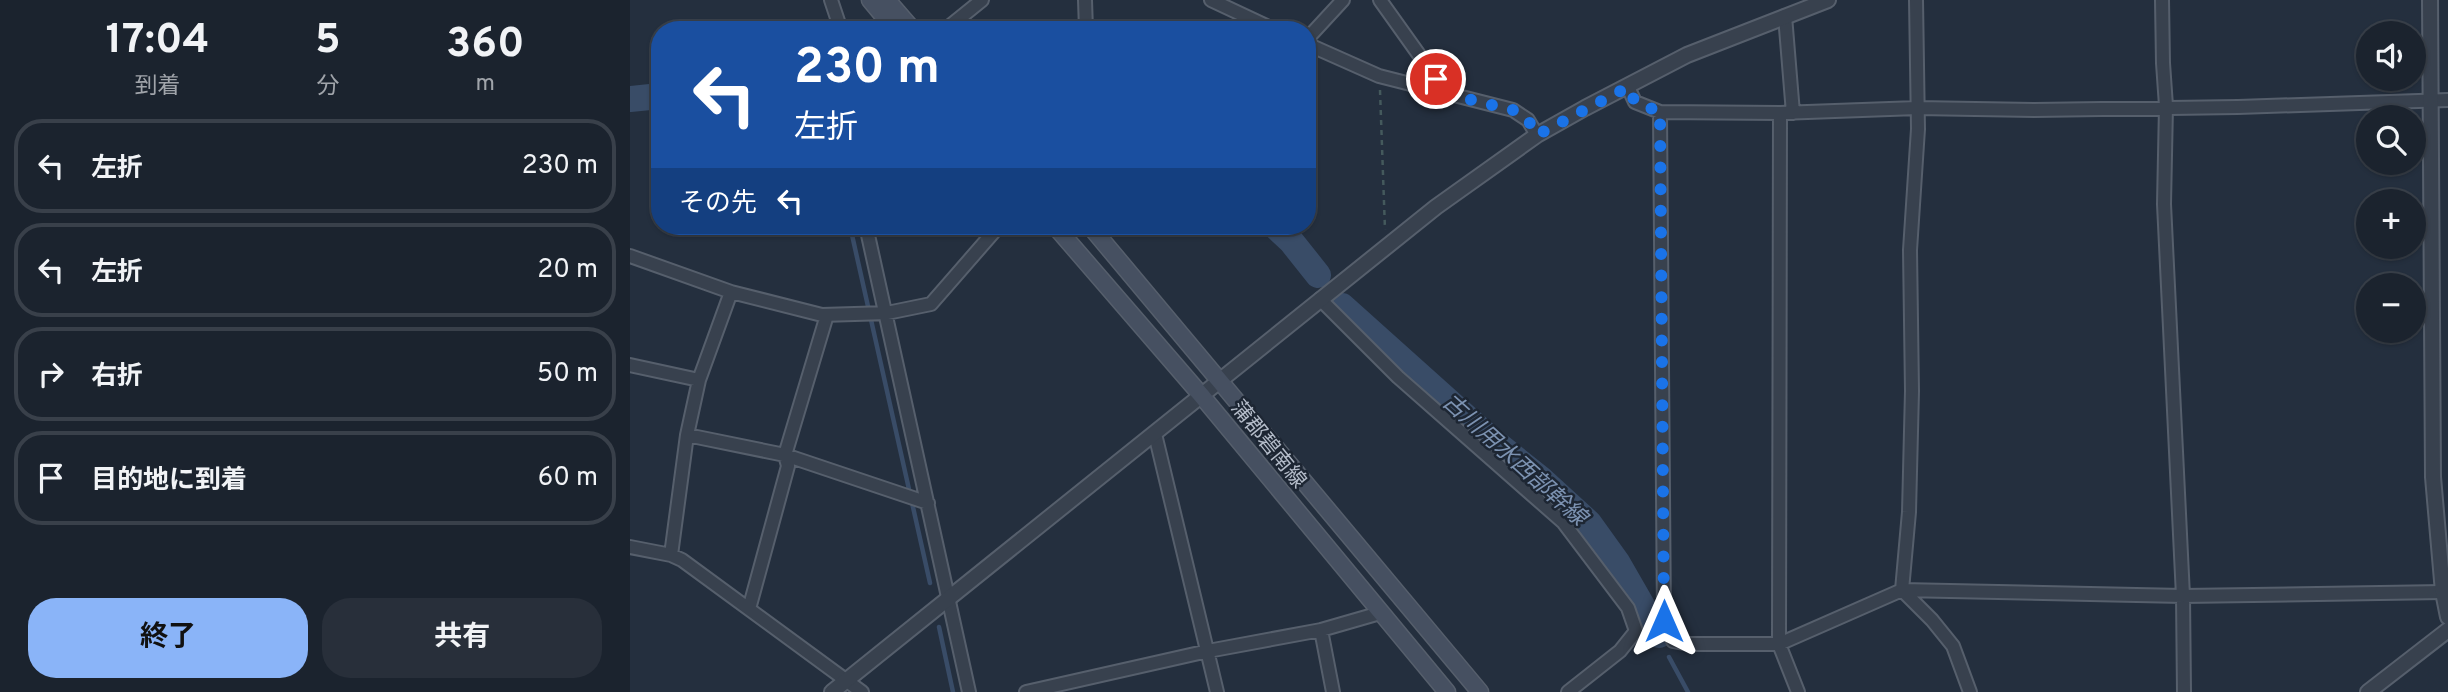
<!DOCTYPE html>
<html lang="ja">
<head>
<meta charset="utf-8">
<style>
  body { margin:0; font-family:Overpass,"Noto Sans JP",sans-serif; background:#282f3a; color:#f1f3f6; height:100vh; display:flex; flex-direction:column; font-size:26px; white-space:nowrap }
  * { box-sizing:border-box; margin:0 }
  p { font-size:23px; color:#a0a4aa }
  .icon { flex:none; width:38px; height:38px; fill:none; stroke:currentColor; stroke-width:2; stroke-linecap:round; stroke-linejoin:round }
  .map { position:relative; flex:1; overflow:hidden }
  .drawer { display:flex; flex-direction:column; background:#1b232e; width:630px }
  .drawer>* { flex:none }
  .banner { position:absolute; left:21px; top:21px; width:665px; height:214px; border-radius:28px; box-shadow:0 2px 5px #0004,0 0 0 2px #39404a; background:#1a4fa0; color:#fff; overflow:hidden }
  .tools { position:absolute; left:1726px; top:21px; display:grid; gap:14px }
  .tools a { display:grid; place-items:center; width:70px; height:70px; border-radius:50%; background:#1b232e; box-shadow:0 2px 5px #0004,0 0 0 2px #39404a; font-size:35px }
  .pin { position:absolute; display:grid; place-items:center; width:60px; height:60px; color:#fff; margin:-30px; border:4px solid #fff; border-radius:50%; box-shadow:0 2px 7px #0007 }
  .me { position:absolute; width:77px; margin:-38px; rotate:0deg; stroke-linejoin:round; filter:drop-shadow(0 0 5px #0008) }
  .turn { display:flex; align-items:center; gap:24px; height:147px; padding:0 28px; font-size:32px }
  .turn .icon { width:91px; height:91px; stroke-width:2.5 }
  .turn b { display:block; font-size:49px; line-height:60px }
  .then { display:flex; align-items:center; height:66px; padding:0 28px; background:#0003; gap:14px; font-size:26px }
  .eta { display:flex; justify-content:space-evenly; align-items:center; height:119px; text-align:center }
  .eta b { font-size:42px; font-weight:700; line-height:49px }
  .action { display:flex; gap:14px; margin-top:auto; padding:14px 28px }
  .action a { flex:1; height:80px; border-radius:28px; background:#8ab4f8; color:#111; font-size:28px; font-weight:700; line-height:80px; text-align:center }
  .action a+a { background:#282f3a; color:#f1f3f6 }
  ul { padding:0; list-style:none }
  li { display:flex; align-items:center; gap:21px; height:94px; margin:0 14px 10px; padding:0 14px; border:4px solid #39404a; border-radius:28px }
  li div { flex:1 }
  li b { display:block; font-size:26px }
  li em { font-style:normal }
  main { display:flex; flex:1; min-height:0 }
  .map>svg:first-child { display:block }
  .lines { fill:none; stroke-linecap:round; stroke-linejoin:round }
  .stream { stroke:#394c67; stroke-width:4.5 }
  .river { stroke:#394c67; stroke-width:26 }
  .minor-casing { stroke:#565f6c; stroke-width:16 }
  .tertiary-casing { stroke:#565f6c; stroke-width:18 }
  .secondary-casing { stroke:#565f6c; stroke-width:19 }
  .path { stroke:#44595c; stroke-width:2.5; stroke-dasharray:5 5; stroke-linecap:butt }
  .minor { stroke:#38414e; stroke-width:12 }
  .tertiary { stroke:#38414e; stroke-width:14 }
  .secondary { stroke:#465061; stroke-width:16 }
  .route { stroke:#1a73e8; stroke-width:12; stroke-dasharray:0 21.6 }
  .labels { text-anchor:middle; stroke-width:5; stroke-linejoin:round; paint-order:stroke }
  .street-label { font-size:21px; fill:#b4bcc9; stroke:#1d2633 }
  .water-label { font-size:23px; font-style:italic; fill:#7c92b1; stroke:#1d2633 }
</style>
</head>
<body>
<main>
<section class="drawer">
<div class="eta">
<div><b>17:04</b><p>到着</p></div>
<div><b>5</b><p>分</p></div>
<div><b>360</b><p>m</p></div>
</div>
<ul>
<li><svg class="icon" aria-label="left" viewBox="0 0 24 24"><path d="M17 20v-9H6M10 6l-5 5 5 5"/></svg><div><b>左折</b></div><em>230 m</em></li>
<li><svg class="icon" aria-label="left" viewBox="0 0 24 24"><path d="M17 20v-9H6M10 6l-5 5 5 5"/></svg><div><b>左折</b></div><em>20 m</em></li>
<li><svg class="icon" aria-label="right" viewBox="0 0 24 24"><path d="M7 20v-9h11M14 6l5 5-5 5"/></svg><div><b>右折</b></div><em>50 m</em></li>
<li><svg class="icon" aria-label="arrive" viewBox="0 0 24 24"><path d="M6 21V4h12l-3 4 3 4H6"/></svg><div><b>目的地に到着</b></div><em>60 m</em></li>
</ul>
<div class="action"><a>終了</a><a>共有</a></div>
</section>
<div class="map">
<svg width="1818" height="692" viewBox="0 0 1818 692">
  <rect width="100%" height="100%" fill="#242f3e"/>
  <g class="lines">
    <path class="stream" d="M220,226L300,583
      M309,627L323,692
      M1039,657L1058,692"/>
    <path class="river" d="M0,99L30,96
      M645,226L661,241L688,275
      M712,306L857,436L912,480L959,523L987,562L1029,635"/>
    <defs>
      <path id="minor" d="M201,0L211,30
        M455,0L456,30
        M581,0L645,30
        M750,0L817,94
        M1532,0L1533,63L1536,106L1534,204L1553,596L1554,692
        M1155,16L1163,113
        M315,30L352,0
        M677,39L713,0
        M677,44L749,76L883,110L898,120L907,135
        M998,87L1005,102L1030,112L1150,113L1287,108L1404,110L1608,107L1818,100
        M1030,112L1034,621L1043,641L1059,644H1149L1272,590L1553,596L1813,592
        M1150,113L1149,644L1168,692
        M236,226L339,692
        M0,256L101,292L192,315L257,313L301,304L369,226
        M690,299L768,377L933,522L998,608L1006,631L990,651L938,692
        M0,365L69,380
        M525,434L587,692
        M57,435L155,455L298,503
        M0,547L41,555L52,560L232,692
        M41,555L57,435L69,380L101,292
        M1272,590L1279,512L1282,391L1280,250L1288,129L1286,0
        M1272,590L1302,620L1323,646L1340,692
        M119,609L158,466L155,455L197,315
        M691,630L703,692
        M396,692L578,651L691,630L750,613"/>
      <path id="tertiary" d="M1800,0L1803,477L1813,592L1818,617
        M202,692L806,207L907,135L955,108L1057,55L1198,0
        M1738,692L1818,630"/>
      <path id="secondary" d="M240,0L265,30
        M257,0L283,30
        M425,226L571,395L817,692
        M460,226L850,692"/>
    </defs>
    <use href="#minor" class="minor-casing"/>
    <use href="#tertiary" class="tertiary-casing"/>
    <use href="#secondary" class="secondary-casing"/>
    <path class="path" d="M750,90L755,230"/>
    <use href="#minor" class="minor"/>
    <use href="#tertiary" class="tertiary"/>
    <use href="#secondary" class="secondary"/>
  </g>
  <g class="lines">
    <path class="route" d="M806,79L817,94L883,110L898,120L907,135L998,87L1005,102L1030,112L1034,621"/>
  </g>
  <g class="labels">
    <g class="street-label">
      <text transform="translate(639 444) rotate(51)" y="7">蒲郡碧南線</text>
    </g>
    <g class="water-label">
      <text transform="translate(885 459) rotate(42)" y="8">古川用水西部幹線</text>
    </g>
  </g>
</svg>
<div class="tools">
<a><svg class="icon" aria-label="sound" viewBox="0 0 24 24"><path d="M4 9h4l5-4v14l-5-4H4zM17 9q2 3 0 6"/></svg></a>
<a><svg class="icon" aria-label="search" viewBox="0 0 24 24"><circle cx="10" cy="10" r="6"/><path d="M15 15l6 6"/></svg></a>
<a>+</a>
<a>−</a>
</div>
<div class="pin" style="left:806px;top:79px;background:#d93025"><svg class="icon" aria-label="arrive" viewBox="0 0 24 24"><path d="M6 21V4h12l-3 4 3 4H6"/></svg></div>
<svg class="me" style="left:1034px;top:621px" viewBox="-20 -20 40 40"><path d="M0-17L14 15 0 8-14 15z" fill="#1a73e8" stroke="#fff" stroke-width="4"/></svg>
<div class="banner">
<div class="turn"><svg class="icon" aria-label="left" viewBox="0 0 24 24"><path d="M17 20v-9H6M10 6l-5 5 5 5"/></svg><div><b>230 m</b>左折</div></div>
<div class="then">その先<svg class="icon" aria-label="left" viewBox="0 0 24 24"><path d="M17 20v-9H6M10 6l-5 5 5 5"/></svg></div>
</div>
</div>
</main>
</body>
</html>
